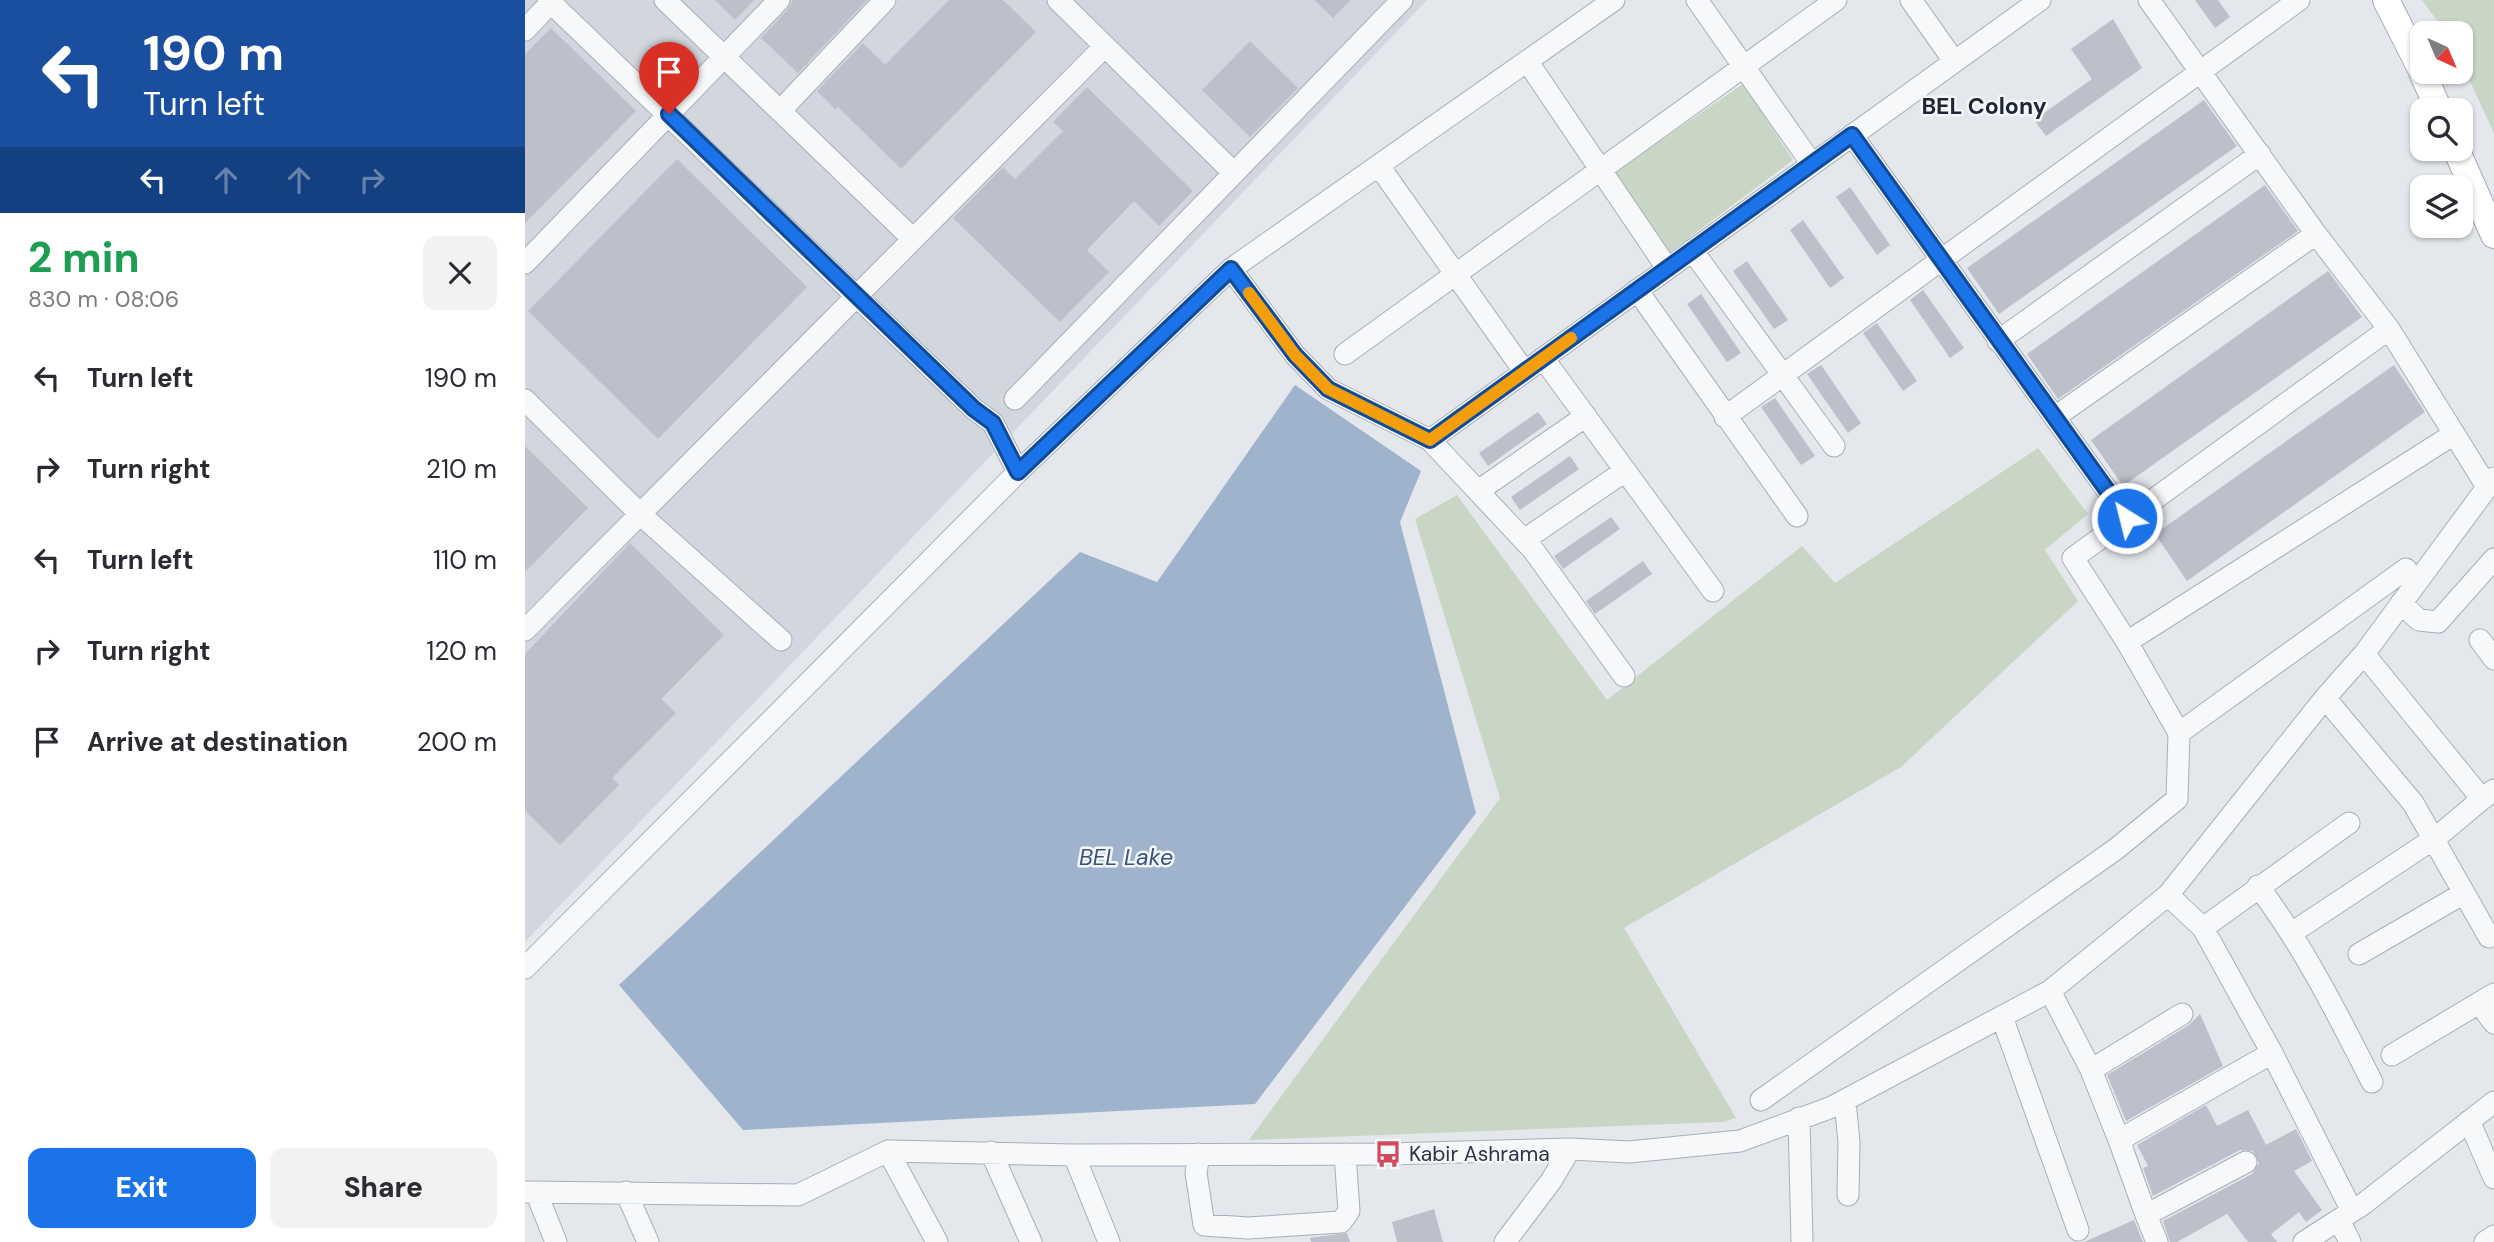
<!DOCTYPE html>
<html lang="en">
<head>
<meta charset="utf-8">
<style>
  body { margin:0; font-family:"DM Sans",sans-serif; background:#f2f2f3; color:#2b2b33; height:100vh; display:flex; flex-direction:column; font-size:26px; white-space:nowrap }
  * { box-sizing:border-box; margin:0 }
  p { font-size:23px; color:#7c7c81 }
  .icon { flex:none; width:38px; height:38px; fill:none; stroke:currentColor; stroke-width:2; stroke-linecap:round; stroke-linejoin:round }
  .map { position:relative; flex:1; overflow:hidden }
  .panel { display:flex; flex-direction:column; background:#fff; width:525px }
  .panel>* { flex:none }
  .guide { background:#1a4fa0; color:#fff; overflow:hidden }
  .needle { width:46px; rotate:136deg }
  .tools { position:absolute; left:1885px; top:21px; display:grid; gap:14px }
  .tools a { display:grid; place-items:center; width:63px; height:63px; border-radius:14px; background:#fff; box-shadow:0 2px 5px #0004; font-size:35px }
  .pin { position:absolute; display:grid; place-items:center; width:60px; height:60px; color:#fff; margin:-72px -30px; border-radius:50% 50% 50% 0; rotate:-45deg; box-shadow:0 0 7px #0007 }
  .pin .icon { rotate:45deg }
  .me { position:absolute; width:77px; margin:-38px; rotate:324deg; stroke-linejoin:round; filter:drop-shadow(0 0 5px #0008) }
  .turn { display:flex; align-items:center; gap:24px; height:147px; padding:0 28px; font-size:32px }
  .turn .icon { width:91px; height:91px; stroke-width:2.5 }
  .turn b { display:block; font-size:49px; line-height:60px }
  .lanes { display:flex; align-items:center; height:66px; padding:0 28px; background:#0003; justify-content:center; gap:35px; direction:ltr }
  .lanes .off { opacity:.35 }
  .round { display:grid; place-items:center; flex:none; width:74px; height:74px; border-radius:14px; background:#f2f2f3 }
  .overview { display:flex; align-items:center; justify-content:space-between; height:119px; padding:0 28px }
  h1 { font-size:42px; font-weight:800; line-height:52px; color:#1e9e55 }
  .button { display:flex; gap:14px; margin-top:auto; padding:14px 28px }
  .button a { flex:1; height:80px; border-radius:14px; background:#1a73e8; color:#fff; font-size:28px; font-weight:800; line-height:80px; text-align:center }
  .button a+a { background:#f2f2f3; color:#2b2b33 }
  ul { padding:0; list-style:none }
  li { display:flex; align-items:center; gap:21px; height:91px; padding:0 28px }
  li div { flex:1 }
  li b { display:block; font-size:26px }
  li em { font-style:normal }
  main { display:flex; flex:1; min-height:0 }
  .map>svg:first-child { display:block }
  .built { fill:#d2d6de }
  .green { fill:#c9d6c5 }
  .water { fill:#9fb4cc }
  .building { fill:#bbc0ca }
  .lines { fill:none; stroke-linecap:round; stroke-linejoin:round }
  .minor-casing { stroke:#a9aeb7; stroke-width:23 }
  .major-casing { stroke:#a3abb8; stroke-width:28 }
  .minor { stroke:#f7f8fa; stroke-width:21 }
  .major { stroke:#fff; stroke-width:26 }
  .route-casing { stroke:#114b97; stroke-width:18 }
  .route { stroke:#1a73e8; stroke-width:12 }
  .slow { stroke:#f59e0b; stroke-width:12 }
  .labels { text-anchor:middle; stroke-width:5; stroke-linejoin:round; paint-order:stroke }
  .poi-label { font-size:21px; fill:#2b3445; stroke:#f4f6f9; text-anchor:start }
  .neighbourhood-label { font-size:23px; font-weight:bold; fill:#1d2536; stroke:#f4f6f9 }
  .water-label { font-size:23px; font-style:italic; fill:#34527a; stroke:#f4f6f9 }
</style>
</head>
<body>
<main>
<section class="panel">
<div class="guide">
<div class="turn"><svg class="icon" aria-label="left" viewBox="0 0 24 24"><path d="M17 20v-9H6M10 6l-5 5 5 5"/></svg><div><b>190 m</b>Turn left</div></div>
<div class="lanes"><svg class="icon" aria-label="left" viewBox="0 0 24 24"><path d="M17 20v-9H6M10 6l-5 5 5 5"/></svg><svg class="icon off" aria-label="ahead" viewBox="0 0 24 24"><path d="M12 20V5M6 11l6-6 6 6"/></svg><svg class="icon off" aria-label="ahead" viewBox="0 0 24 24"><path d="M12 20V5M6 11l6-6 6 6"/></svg><svg class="icon off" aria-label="right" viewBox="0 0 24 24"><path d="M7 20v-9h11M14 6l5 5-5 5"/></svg></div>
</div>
<div class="overview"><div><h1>2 min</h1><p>830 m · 08:06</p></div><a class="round"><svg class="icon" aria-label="close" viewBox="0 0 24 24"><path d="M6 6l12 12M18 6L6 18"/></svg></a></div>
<ul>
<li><svg class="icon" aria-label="left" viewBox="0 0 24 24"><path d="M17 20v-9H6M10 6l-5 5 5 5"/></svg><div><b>Turn left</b></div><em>190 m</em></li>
<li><svg class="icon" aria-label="right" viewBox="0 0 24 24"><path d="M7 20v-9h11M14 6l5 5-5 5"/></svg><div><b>Turn right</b></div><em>210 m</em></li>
<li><svg class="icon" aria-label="left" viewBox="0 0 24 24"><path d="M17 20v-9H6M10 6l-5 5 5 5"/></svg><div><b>Turn left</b></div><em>110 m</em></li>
<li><svg class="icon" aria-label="right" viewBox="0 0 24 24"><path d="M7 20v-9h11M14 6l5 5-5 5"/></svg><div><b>Turn right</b></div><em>120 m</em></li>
<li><svg class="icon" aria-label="arrive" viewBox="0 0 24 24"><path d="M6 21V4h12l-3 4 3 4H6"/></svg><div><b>Arrive at destination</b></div><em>200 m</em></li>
</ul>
<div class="button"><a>Exit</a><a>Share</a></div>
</section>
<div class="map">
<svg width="1969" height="1242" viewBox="0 0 1969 1242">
  <rect width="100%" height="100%" fill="#e4e7ec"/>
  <path class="built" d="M0,0H902L0,942Z"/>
  <path class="green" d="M1897,0H1969V133L1936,62V33H1921Z
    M1218,84L1268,160L1145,252L1087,174Z
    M1513,448L1563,514L1520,550L1553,601L1376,767L1099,928L1211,1118L1198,1122L724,1140L975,798L890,519L932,495L1082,700L1277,546L1310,583Z"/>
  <path class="water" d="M770,385L896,471L875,522L951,813L730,1104L218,1130L94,985L555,552L632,582Z"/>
  <path class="building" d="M190,0H229L210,20Z
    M268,0H342L273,73L236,38L263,9Z
    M424,0H478L511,32L376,169L313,107L310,109L292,91L338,43L360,65Z
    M789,0H826L808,18Z
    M1670,0H1693L1705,17L1690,28Z
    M1588,19L1617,68L1521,136L1509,120L1567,79L1546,49Z
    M26,28L111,111L0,223V54Z
    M725,41L773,88L725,137L677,90Z
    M562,87L668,191L634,226L609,201L562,250L584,272L535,322L428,218L478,167L490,179L538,131L528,122Z
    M1679,100L1712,146L1474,314L1442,268Z
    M152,159L282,287L133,439L3,311Z
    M1740,185L1773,231L1533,399L1502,354Z
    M1325,187L1365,245L1352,255L1311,197Z
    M1278,220L1319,278L1305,288L1265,230Z
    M1222,261L1263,320L1249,329L1208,271Z
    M1803,271L1837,317L1598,486L1566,440Z
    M1398,290L1439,348L1425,358L1385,300Z
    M1176,294L1216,353L1202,362L1162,304Z
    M1352,323L1392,381L1378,391L1338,333Z
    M1296,365L1336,423L1323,433L1282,374Z
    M1869,365L1900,412L1662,581L1630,534Z
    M1250,398L1290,456L1276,465L1236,407Z
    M1013,412L1022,424L963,466L954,453Z
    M0,446L63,508L0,572Z
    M1045,456L1054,469L995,510L986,497Z
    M1086,517L1095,529L1038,569L1029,556Z
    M105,543L199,635L136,699L151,713L87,778L94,785L35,845L0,811V654Z
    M1118,561L1127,574L1070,614L1061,601Z
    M1675,1014L1698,1066L1601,1121L1582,1075L1664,1025Z
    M1681,1105L1692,1126L1723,1110L1741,1145L1771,1129L1787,1161L1769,1171L1797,1210L1781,1222L1774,1212L1746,1234L1752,1242H1723L1702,1214L1652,1242H1645L1638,1221L1727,1174L1734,1163L1728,1151L1715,1150L1628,1196L1618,1168L1623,1166L1612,1145Z
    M909,1209L918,1242H872L867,1222Z
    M1609,1220L1618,1242H1559Z
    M822,1233L825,1242H786L785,1238L791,1237Z"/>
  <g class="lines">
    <defs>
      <path id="minor" d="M23,0L449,409L468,423L493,472
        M140,0L388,239
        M533,0L709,173
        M1172,0L1287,164
        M1386,0L1429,61
        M1624,0L1791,234L1864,329L1959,482
        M0,30L28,0
        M1002,61L1142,268
        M255,111L360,0
        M1327,135L1602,518
        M854,166L999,371
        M1167,250L1309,446
        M0,263L254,0
        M706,269L770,355L803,389L905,440L1009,551L1099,676
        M1112,290L1272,516
        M1864,329L1548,558L1602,642L1654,733L1881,569
        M1473,341L1735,154
        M820,354L1311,0
        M1018,358L1188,591
        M490,399L877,0
        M0,400L115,514L256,640
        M1200,417L1774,0
        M1530,417L1791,234
        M905,440L1515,0
        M953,491L1061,416
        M999,540L1100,471
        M1876,603L1894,620L1913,622L1969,559
        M0,630L580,46
        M1955,640L1969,659
        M1602,642L1929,434
        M1839,654L1957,799L1969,790
        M1800,698L1888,803L1964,937
        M1733,886C1779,947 1812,1013 1847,1082
        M1643,895L1678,928L1747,1053L1827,1211
        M1678,928L1824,823
        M1768,932L1913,836L1957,799
        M1834,954L1939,893
        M0,968L493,472L706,269L1089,0
        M1525,991L1566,1070
        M1955,1004L1969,1023
        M1657,1014L1566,1070L1594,1140L1747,1053
        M1477,1017L1553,1230
        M1867,1055L1969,994
        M1236,1100L1591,849L1652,799L1654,733
        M1320,1101L1324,1142L1323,1195
        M1274,1118L1277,1242
        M1944,1121L1969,1178
        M1594,1140L1621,1215L1721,1162
        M363,1151L412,1242
        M466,1152L506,1242
        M674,1154L671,1173L679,1225L723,1228L816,1222L824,1211L820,1154
        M549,1155L584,1242
        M0,1192L273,1195L363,1151L549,1155L863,1154L1045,1149L1104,1152L1215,1141L1307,1107L1525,991L1643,895L1800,698L1839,654L1969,478
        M11,1192L31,1242
        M101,1192L123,1242
        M1621,1215L1632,1242
        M1814,1220L1825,1242
        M980,1242L1026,1181L1045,1149
        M1779,1242L1837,1205L1969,1102
        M1960,1242L1969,1236"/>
      <path id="major" d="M1861,0L1897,71
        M1897,72L1914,110
        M1931,149L1969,235"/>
    </defs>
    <use href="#minor" class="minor-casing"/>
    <use href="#major" class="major-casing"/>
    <use href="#minor" class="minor"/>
    <use href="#major" class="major"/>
  </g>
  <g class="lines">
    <defs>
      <path id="route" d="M144,114L449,409L468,423L493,472L706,269L770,355L803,389L905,440L1327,135L1602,518"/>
    </defs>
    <use href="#route" class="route-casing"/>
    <use href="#route" class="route"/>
    <path class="slow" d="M724,293L770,355L803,389L905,440L1046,338"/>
  </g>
  <defs>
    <symbol id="bus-bare" viewBox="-9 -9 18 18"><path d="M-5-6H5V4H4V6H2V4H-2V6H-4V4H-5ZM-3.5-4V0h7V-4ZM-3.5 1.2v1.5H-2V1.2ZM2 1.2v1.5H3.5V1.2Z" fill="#d1495b" stroke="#f4f6f9" stroke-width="2.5" paint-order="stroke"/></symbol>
  </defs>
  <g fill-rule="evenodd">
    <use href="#bus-bare" x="844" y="1135" width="38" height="38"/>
  </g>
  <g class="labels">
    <g class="poi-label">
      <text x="884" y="1161">Kabir Ashrama</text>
    </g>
    <g class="neighbourhood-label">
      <text x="1459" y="114">BEL Colony</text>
    </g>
    <g class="water-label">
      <text x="601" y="865">BEL Lake</text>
    </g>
  </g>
</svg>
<div class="tools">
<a><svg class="needle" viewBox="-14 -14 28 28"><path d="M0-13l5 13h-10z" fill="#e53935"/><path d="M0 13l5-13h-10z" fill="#7c7c81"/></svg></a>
<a><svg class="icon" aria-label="search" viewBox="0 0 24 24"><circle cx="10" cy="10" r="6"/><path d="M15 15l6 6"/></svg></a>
<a><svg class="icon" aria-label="layers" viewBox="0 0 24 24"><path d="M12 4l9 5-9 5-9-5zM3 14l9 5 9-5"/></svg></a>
</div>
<div class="pin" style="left:144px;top:114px;background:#d93025"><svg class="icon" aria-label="arrive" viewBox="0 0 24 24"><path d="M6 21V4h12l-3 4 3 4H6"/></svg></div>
<svg class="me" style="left:1602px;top:518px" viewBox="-20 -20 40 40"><circle r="17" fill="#1a73e8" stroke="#fff" stroke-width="3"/><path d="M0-11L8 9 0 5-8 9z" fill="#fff"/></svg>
</div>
</main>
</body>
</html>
